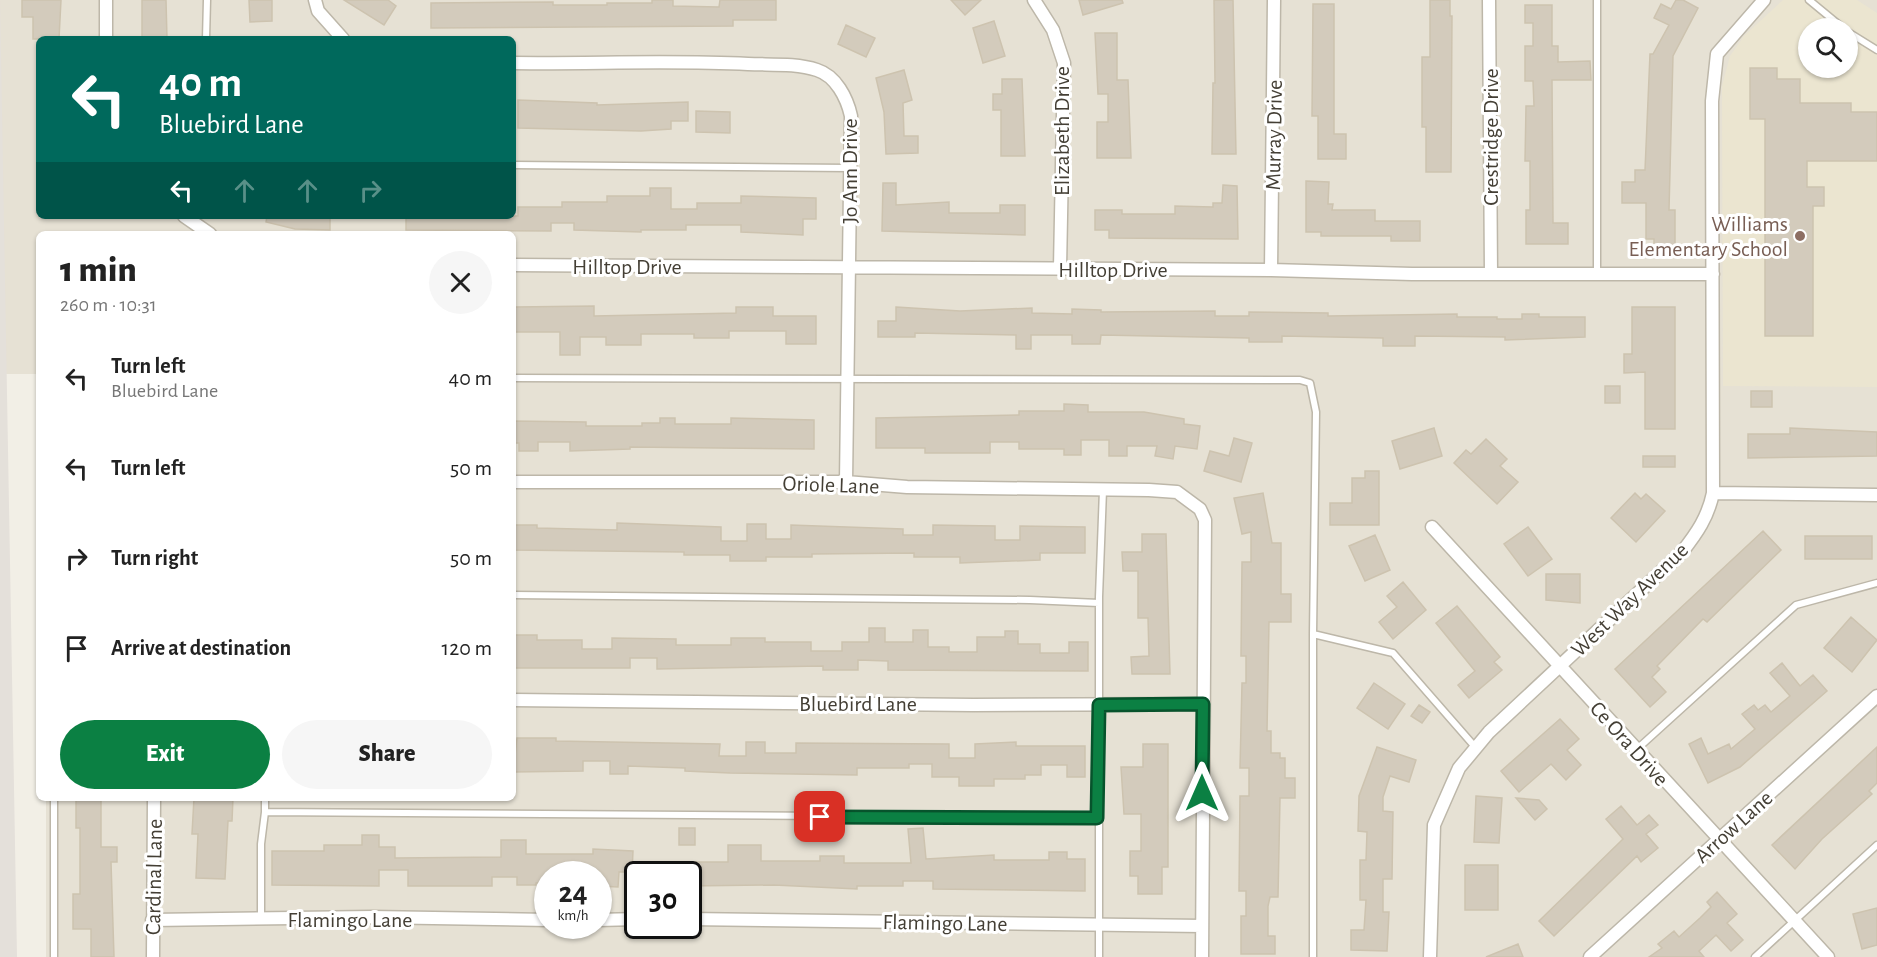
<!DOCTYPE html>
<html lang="en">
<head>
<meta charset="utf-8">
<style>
  body { margin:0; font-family:"Alegreya Sans",sans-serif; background:#f6f6f6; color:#222; height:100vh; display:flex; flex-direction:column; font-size:22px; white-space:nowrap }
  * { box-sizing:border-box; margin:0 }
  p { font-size:20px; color:#767676 }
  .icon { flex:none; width:33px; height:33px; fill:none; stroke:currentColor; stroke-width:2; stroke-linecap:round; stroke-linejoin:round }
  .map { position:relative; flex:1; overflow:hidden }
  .side { position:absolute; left:36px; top:231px; width:480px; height:570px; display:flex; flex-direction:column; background:#fff; border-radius:9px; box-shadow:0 2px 4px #0004 }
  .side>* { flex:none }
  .banner { position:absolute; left:36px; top:36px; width:480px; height:183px; border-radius:9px; box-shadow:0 2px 4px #0004; background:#00695c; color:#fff; overflow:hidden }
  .fabs { position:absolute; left:1798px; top:18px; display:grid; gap:12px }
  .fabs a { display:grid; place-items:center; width:60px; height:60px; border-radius:50%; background:#fff; box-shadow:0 2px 4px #0004; font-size:30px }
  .speed { position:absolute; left:534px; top:861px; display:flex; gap:12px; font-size:30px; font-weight:700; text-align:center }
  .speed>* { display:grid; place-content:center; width:78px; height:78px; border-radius:50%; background:#fff; box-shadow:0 2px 4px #0004; line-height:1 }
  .speed small { font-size:15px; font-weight:400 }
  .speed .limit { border:3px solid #111; border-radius:9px; background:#fff; color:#111 }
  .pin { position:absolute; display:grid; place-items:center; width:51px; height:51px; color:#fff; margin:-26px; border-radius:12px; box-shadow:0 3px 9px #0006 }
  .me { position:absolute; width:66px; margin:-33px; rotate:0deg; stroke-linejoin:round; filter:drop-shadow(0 0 4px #0008) }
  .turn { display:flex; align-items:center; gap:21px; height:126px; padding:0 24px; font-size:27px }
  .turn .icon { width:78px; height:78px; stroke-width:2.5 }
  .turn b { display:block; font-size:42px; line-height:51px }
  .lanes { display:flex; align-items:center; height:57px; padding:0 24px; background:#0003; justify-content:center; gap:30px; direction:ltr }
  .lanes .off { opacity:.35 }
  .round { display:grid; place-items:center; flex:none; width:63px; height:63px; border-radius:32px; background:#f6f6f6 }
  .head { display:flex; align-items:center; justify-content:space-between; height:102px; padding:0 24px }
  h1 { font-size:36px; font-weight:800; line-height:45px }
  .action { display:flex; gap:12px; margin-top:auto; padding:12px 24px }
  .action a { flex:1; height:69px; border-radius:36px; background:#0b8043; color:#fff; font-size:24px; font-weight:800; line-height:69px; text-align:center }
  .action a+a { background:#f6f6f6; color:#222 }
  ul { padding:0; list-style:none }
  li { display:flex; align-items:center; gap:18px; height:90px; padding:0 24px }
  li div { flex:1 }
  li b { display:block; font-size:22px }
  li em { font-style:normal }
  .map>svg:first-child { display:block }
  .residential { fill:#e6e1d4; fill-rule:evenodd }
  .industrial { fill:#e4e0da }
  .education { fill:#ebe5d0; fill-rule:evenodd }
  .building { fill:#d3cbbc; stroke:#cdc3af; stroke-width:1.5 }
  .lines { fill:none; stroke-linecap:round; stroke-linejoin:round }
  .service-casing { stroke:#bdb7a9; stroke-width:9 }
  .minor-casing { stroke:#bdb7a9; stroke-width:15 }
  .service { stroke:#fff; stroke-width:6 }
  .minor { stroke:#fff; stroke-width:12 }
  .route-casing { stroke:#07532c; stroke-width:15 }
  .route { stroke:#0b8043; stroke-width:10 }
  .education-dot { fill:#8d6e63; stroke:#fff; stroke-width:2 }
  .labels { text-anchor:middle; stroke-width:6; stroke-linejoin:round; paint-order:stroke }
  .street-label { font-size:22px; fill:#443f35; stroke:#fff }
  .education-label { font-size:22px; fill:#785e54; stroke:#fff; text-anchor:end }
</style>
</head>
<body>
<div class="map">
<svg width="1877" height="957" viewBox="0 0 1877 957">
  <rect width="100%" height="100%" fill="#f2efe6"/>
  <path class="residential" d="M0,0H1877V957H46V798H513V234H39V374H0ZM1809,28H1848V68H1809ZM39,39H513V216H39ZM548,874H598V926H548ZM638,874H688V926H638Z"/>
  <path class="industrial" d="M0,0L17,957H0Z"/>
  <path class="education" d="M1783,0H1857L1877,13V387L1723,386L1722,86L1730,56L1744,36ZM1809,28H1848V68H1809Z"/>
  <path class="building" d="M22,0H61L59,39H33V17H22Z
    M142,0H166L167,39H142Z
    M249,0H272V21L250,22Z
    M344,0H388L396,6L384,25Z
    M652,0H673V6L719,7L720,0H776V20H733V26L431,28V3L553,2V5H607V3H652Z
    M951,0H981L965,15Z
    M1079,0H1122L1123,3L1083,15Z
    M1214,0H1233L1236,154H1212L1213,83H1215Z
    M1430,0H1450V16H1452L1451,172H1426V127H1422V57H1430Z
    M1676,0H1683L1698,8L1673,56L1669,210H1675V252H1654V239H1646V203H1622V182H1635V170H1645L1650,54H1653L1669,25L1654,18L1661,4L1671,9Z
    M1313,4H1334V134H1346V159H1318V116H1312Z
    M1525,5H1552V46H1558V62L1590,61L1591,80H1552L1553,223H1568V244H1526V210H1530V161H1525L1526,106H1534L1533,81H1525V46H1533V23H1525Z
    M994,21L1005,56L983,63L973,28Z
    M846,25L875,38L866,57L838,44Z
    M1095,33H1117V80H1128L1131,158H1097V122H1108V94H1098Z
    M1750,68H1777V79H1800V103H1851V112H1877V161H1807V187H1824V206H1813V336H1765V119H1750Z
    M904,70L912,100L903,103L904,136H918V153L886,154L884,112L876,78Z
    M1002,79H1022L1025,156H1001V110H993V94H1002Z
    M518,100L597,103V105L688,102V121H671V129L641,131L518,128Z
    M696,111L730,112V133L696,132Z
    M1306,181L1329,182L1328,204H1333L1332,210H1375V221H1420V241H1391V236H1321V232H1306Z
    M883,183H896V205L949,202V213H1000V205H1025V235L882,231Z
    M1223,185L1237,186L1238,239L1109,238V230H1095V210H1122V214H1175V206L1213,207V203H1222Z
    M650,188H671V209H697V203H741V196L816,198V219H803V235L741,232V225H686V230H641V232L574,230V223H551V231L406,230V216H518V207H562V202H607V196H650Z
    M267,216H330V230L295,229L266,222Z
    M594,306V316L736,313V307H773V316H816V344H786V331H729V338H694V334H641V345H606V337H580V355H560V332H515V307Z
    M896,307L960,311L1032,308V313L1072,314V309L1101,310V312L1215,311V316H1249V312L1328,313V316L1457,314V317H1497V319H1522V314H1539V317H1585V337L1505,340V337L1415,336V346H1383V338L1282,336V342H1249V338L1101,335L1100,344H1072V335H1031V349H1016V335L915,333V337H878V321H896Z
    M1632,307H1675V429H1645V372L1624,373V354H1632Z
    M1605,386H1620V403H1605Z
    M1751,391H1772V407H1751Z
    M1064,404L1088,405V412H1144L1184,419V424L1200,426L1197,449L1175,446L1173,459L1155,456L1157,446H1127V456H1109V440H1081V455H1064V449H1019V442H990V453H925V448H876V418L1019,415V411H1064Z
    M660,418H675V424H731V418L814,420V449L630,447V449L570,451V442H538V451H519V443H513V421L586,422V426H642V423H660Z
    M1434,428L1442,456L1400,469L1392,441Z
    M1790,428L1877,432V456L1748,458V434H1790Z
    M1234,438L1252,443L1241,482L1204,471L1210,451L1229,456Z
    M1486,439L1507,459L1500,466L1518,482L1497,504L1454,463L1466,450L1471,454Z
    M1643,456H1675V467H1643Z
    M1365,471H1379V525H1330V503H1352V478H1365Z
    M1263,493L1272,543H1281V594H1291V622H1269L1267,731H1271V753H1280V758H1285V778H1295V798H1280L1278,897H1270L1268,906V936H1275V954H1241V916H1246V891H1239L1240,796H1249V768H1240L1242,683H1246V656H1241L1242,562H1251V532L1242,534L1234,498Z
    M1635,493L1641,499L1646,494L1665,511L1636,542L1611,518Z
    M617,523L721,527V541H747V524H766V539H791V525L903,529V535H933V525L995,526V540H1020V526L1085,527V553H1040V560L960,563V557H914V553L812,554V557H766V561H730V555H684V552L513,550V525H537V528L617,530Z
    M1528,527L1552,559L1528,576L1504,544Z
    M1763,531L1781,550L1707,622L1703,619L1657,666L1660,669L1652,677L1666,692L1650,707L1615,669Z
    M1142,534H1166L1170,674H1132L1131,657L1149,656L1148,618H1138V571H1123L1122,552H1142Z
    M1375,535L1390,570L1365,581L1349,546Z
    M1805,536H1872V559H1805Z
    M1546,574H1580V603L1546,600Z
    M1403,582L1426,610L1393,639L1379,622L1397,607L1387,596Z
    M1457,606L1500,657L1494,662L1502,670L1469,698L1458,685L1475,671L1436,623Z
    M1851,617L1877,640L1852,672L1824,648Z
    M869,628H885V642H913V630H928V647H949V652H977V637H1005V631H1018V644H1040V653H1069V642H1088V671L888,670V661L858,660V670H823V666L657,669V658H630V668H513V635H537V640H582V649H612V638L676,639V645H731V638H765V642H811V651H842V642H869Z
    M1782,663L1800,686L1813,675L1827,691L1740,767L1708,783L1689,744L1701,738L1708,754L1729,744L1731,749L1755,729L1742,714L1754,705L1758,710L1765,705L1771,712L1790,696L1770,673Z
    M1374,683L1405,704L1388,729L1357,708Z
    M1419,705L1430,712L1422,723L1411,716Z
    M1560,719L1579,739L1567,750L1581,765L1566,780L1551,764L1519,792L1501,771Z
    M517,738H556V741L720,744L719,756H746V742H765V753H796V743L949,744V758H975V744L1016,742V746H1085V777H1067V765H1041V775H1025V779H994V786H959V777H932V764H909V768H857V775L730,773L685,771V768L628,766V774H610V761H583V771L513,772Z
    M1143,744H1168V867H1162V894H1138V876H1130V851H1141V814H1124L1121,767H1143Z
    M1377,747L1416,760L1409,782L1390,776L1383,797V811L1393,812L1392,879H1383V912H1389L1387,951L1351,950V930H1364L1366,900H1360V860H1366L1367,832L1358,831L1359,796Z
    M1877,747V783L1869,791L1872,794L1822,839L1795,869L1772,845Z
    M1476,796L1502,798L1499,843L1474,842Z
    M76,798H101V847H117V862H111L114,957H91V929H73V894H80V828H76Z
    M194,798H233L232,821H228L225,879L196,878L198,834H192Z
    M1516,798L1539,800L1547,809L1535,820Z
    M1621,806L1637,825L1649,815L1658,825L1646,834L1658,848L1641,862L1637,856L1554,936L1539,921L1623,839L1606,819Z
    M679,828H695V845H679Z
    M923,828L926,859L994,855V860H1049V852H1067V859H1085V891L933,889V881H903V886H857V889L774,885L688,886V874H686V862H728V845H761V861H820V856H844V863H911L908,829Z
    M362,835H379V847H395V858L501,857V840H526V854H593V849L633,851L632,872H619L618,887L598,886V874H548V883H536V885H517V877H492V886H408V870H379V886L272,885V851H324V845H362Z
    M1465,865H1498V910H1465Z
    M1717,892L1737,914L1727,923L1743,940L1731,951L1716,935L1699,951L1704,957H1649L1662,948L1658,944L1674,931L1679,937L1700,918L1711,907L1707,902Z
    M1877,908V945L1862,949L1853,914Z
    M1518,944L1523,957H1486Z"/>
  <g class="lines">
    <defs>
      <path id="service" d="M1597,0V274
        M1809,0L1843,28
        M1848,32L1877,50
        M206,39L207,0
        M513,165L850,168
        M513,378L1300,380L1310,383L1316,412L1313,634
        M513,595L1030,600L1099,603
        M1636,750L1796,605L1877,583
        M54,798V957
        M265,798V812L1097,818
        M261,919V844L265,812
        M1099,957V597L1103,490
        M1313,957V634L1393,653L1476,748
        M1755,957L1877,845"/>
      <path id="minor" d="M315,0L318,11L343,39
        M1034,0L1053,30L1064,63L1060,268
        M1489,0L1491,274
        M106,39V0
        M513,63C591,64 670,60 748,64C770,65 796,63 817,70C836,76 847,98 851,116L846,482
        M184,216L210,234
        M513,265L1271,270L1412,274H1713
        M1271,270L1274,0
        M513,482H846L907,487L1149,490L1177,492L1200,509L1205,520L1202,957
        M1713,493L1877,495
        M1432,527L1828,957
        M513,700L973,705L1203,704
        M688,919L1202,926
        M152,920L372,917L548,920
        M598,920L638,919
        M153,957L154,798
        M1430,957L1434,825L1459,768L1489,732L1682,552C1697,533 1708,517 1713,493L1712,101L1717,54L1764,0
        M1590,957L1877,696"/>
    </defs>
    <use href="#service" class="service-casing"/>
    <use href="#minor" class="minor-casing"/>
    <use href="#service" class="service"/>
    <use href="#minor" class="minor"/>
  </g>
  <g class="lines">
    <defs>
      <path id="route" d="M820,817L1097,818L1099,705L1203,704L1202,793"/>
    </defs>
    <use href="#route" class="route-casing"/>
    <use href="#route" class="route"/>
  </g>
  <circle class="education-dot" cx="1800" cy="236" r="6"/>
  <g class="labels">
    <g class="street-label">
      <text transform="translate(1061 131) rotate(-90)" y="8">Elizabeth Drive</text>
      <text transform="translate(1273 135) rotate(-89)" y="8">Murray Drive</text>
      <text transform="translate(1490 137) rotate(-90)" y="8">Crestridge Drive</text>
      <text transform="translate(849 171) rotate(-90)" y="8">Jo Ann Drive</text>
      <text x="627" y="274">Hilltop Drive</text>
      <text x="1113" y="277">Hilltop Drive</text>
      <text transform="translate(831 484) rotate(2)" y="8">Oriole Lane</text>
      <text transform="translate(1629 599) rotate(-44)" y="8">West Way Avenue</text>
      <text x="858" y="711">Bluebird Lane</text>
      <text transform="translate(1630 743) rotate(48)" y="8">Ce Ora Drive</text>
      <text transform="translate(1733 826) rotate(-42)" y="8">Arrow Lane</text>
      <text transform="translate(153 877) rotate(-89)" y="8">Cardinal Lane</text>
      <text x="350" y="927">Flamingo Lane</text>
      <text transform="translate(945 922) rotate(1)" y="8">Flamingo Lane</text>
    </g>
    <g class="education-label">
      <text x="1788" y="231">Williams<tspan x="1788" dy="25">Elementary School</tspan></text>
    </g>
  </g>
</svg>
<div class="fabs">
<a><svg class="icon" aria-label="search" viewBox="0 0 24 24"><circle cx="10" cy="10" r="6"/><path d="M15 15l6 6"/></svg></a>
</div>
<div class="speed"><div>24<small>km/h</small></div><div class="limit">30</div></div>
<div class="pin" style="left:820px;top:817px;background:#d93025"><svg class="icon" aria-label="arrive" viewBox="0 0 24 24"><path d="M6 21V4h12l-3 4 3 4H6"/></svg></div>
<svg class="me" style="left:1202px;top:793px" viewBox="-20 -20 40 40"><path d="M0-17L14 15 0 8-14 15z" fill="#0b8043" stroke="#fff" stroke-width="4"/></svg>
<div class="banner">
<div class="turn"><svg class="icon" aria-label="left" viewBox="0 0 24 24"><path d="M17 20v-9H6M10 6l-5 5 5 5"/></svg><div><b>40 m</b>Bluebird Lane</div></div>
<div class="lanes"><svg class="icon" aria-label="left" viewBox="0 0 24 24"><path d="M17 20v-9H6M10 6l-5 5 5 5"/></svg><svg class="icon off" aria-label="ahead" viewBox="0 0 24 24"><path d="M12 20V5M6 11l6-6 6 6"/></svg><svg class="icon off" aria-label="ahead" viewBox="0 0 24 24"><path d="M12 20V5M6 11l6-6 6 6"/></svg><svg class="icon off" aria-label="right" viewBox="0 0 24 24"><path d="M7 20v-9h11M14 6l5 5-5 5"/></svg></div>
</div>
<section class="side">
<div class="head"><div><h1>1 min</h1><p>260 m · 10:31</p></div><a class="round"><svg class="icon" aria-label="close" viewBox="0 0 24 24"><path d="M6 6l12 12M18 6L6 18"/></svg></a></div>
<ul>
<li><svg class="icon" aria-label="left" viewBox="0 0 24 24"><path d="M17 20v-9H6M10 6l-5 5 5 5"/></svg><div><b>Turn left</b><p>Bluebird Lane</p></div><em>40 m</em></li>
<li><svg class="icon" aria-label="left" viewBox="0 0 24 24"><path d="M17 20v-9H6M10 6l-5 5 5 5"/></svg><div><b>Turn left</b></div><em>50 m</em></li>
<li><svg class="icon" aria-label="right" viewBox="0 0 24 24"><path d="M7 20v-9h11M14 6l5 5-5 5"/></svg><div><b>Turn right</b></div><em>50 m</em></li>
<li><svg class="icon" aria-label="arrive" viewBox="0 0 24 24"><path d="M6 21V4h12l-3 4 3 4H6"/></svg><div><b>Arrive at destination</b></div><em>120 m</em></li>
</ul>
<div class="action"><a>Exit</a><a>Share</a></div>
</section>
</div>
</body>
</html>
